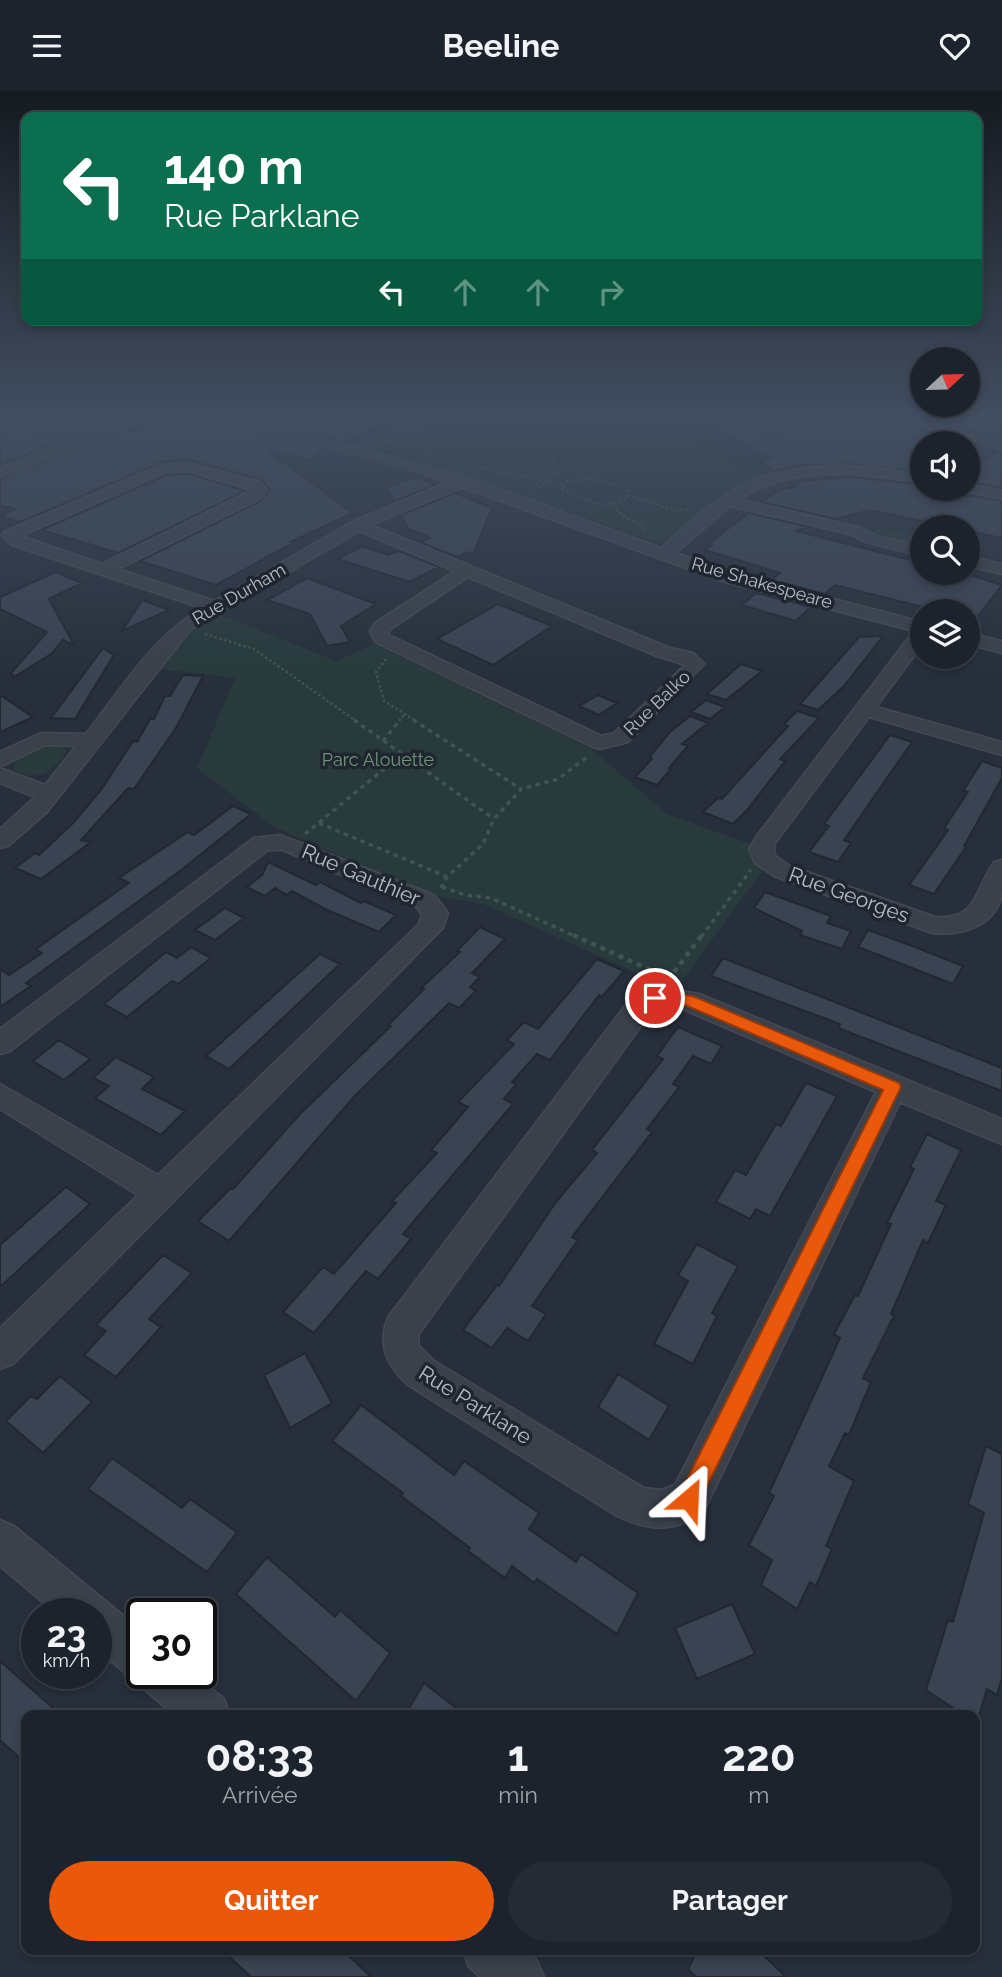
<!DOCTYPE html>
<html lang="fr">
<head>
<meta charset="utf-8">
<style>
  body { margin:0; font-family:Raleway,sans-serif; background:#252b34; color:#f1f3f6; height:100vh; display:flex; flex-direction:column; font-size:26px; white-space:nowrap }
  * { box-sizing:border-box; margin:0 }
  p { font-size:23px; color:#a0a4a9 }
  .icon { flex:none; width:38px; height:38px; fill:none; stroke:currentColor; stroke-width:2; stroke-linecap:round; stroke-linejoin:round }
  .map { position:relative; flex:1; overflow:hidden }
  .details { position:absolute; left:21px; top:1619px; width:959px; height:245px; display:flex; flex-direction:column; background:#1c232c; border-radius:14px; box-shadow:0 4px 10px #0003,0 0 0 2px #3a4048 }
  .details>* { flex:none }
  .hud { position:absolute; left:21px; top:21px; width:961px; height:214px; border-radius:14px; box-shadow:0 4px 10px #0003,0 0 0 2px #3a4048; background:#0b6e4f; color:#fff; overflow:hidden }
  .needle { width:46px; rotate:68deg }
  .fabs { position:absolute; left:910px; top:256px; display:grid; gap:14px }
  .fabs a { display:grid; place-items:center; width:70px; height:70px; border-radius:50%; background:#1c232c; box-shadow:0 4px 10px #0003,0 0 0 2px #3a4048; font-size:35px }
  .speed { position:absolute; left:21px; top:1507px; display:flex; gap:14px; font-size:35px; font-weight:700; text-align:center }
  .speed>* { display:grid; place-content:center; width:91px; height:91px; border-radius:50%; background:#1c232c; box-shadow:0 4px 10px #0003,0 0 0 2px #3a4048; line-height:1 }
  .speed small { font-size:18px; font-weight:400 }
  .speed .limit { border:4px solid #111; border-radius:10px; background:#fff; color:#111 }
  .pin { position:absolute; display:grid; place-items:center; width:60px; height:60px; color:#fff; margin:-30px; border:4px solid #fff; border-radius:50%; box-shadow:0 2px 7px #0007 }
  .me { position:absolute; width:77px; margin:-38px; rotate:26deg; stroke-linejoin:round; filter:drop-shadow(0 0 5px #0008) }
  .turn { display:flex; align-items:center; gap:24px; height:147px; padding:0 28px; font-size:32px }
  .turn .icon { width:91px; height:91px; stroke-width:2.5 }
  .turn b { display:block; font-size:49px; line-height:60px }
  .lanes { display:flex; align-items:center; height:66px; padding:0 28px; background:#0003; justify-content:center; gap:35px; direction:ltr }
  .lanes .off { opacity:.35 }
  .eta { display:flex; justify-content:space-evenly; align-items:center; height:119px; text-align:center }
  .eta b { font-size:42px; font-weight:700; line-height:49px }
  .primary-button { display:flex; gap:14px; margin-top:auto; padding:14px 28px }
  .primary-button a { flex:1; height:80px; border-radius:42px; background:#ea580c; color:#fff; font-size:28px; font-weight:700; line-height:80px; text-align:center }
  .primary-button a+a { background:#252b34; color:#f1f3f6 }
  header { display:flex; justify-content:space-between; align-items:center; height:91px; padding:0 28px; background:#1c232c; font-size:32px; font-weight:700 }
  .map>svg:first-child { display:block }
  .green { fill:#283a3c }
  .building { fill:#394352; stroke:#212832; stroke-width:2 }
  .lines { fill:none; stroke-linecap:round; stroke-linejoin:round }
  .minor-casing { stroke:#434a54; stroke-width:3 }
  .path-far2 { stroke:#415354; stroke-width:2.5; stroke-dasharray:2.5 2.5; stroke-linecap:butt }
  .path-far1 { stroke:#415354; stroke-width:3.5; stroke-dasharray:4.5 4.5; stroke-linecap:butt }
  .path { stroke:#415354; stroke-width:4.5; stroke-dasharray:5 5; stroke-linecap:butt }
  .minor { fill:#3a414b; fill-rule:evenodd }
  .route { fill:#ea580c; stroke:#983908; stroke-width:2 }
  .labels { text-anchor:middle; stroke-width:7; stroke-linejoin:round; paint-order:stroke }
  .far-street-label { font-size:18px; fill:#b6bcc7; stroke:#1f2630 }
  .far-park-label { font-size:18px; fill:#6f9578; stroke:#1f2630 }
  .street-label { font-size:21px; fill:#b6bcc7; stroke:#1f2630 }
</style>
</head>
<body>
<header><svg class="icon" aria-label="menu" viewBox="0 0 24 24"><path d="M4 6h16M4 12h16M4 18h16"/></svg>Beeline<svg class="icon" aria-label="heart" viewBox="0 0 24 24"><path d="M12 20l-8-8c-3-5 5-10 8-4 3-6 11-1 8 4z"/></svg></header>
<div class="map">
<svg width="1002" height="1886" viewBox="0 0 1002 1886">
  <rect width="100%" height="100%" fill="#262f3b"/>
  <path class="green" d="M457,323H676L691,347L763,387L736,397L668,450L655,452L450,379L377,357Z
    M879,437L922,446V455L870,441Z
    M216,522L336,570L375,553L591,657L667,723L750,753L753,769L763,779L679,894L657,891L483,813L433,805L274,736L197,677L235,587L160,578L194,537Z
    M57,653L67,660C53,682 37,692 13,679L15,670L36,657Z"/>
  <path class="building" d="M9,323H66L107,333L85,341Z
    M187,323L328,359L308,369L267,359L353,422L290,451L293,452L216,494L140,470L260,410L270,399L261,388L190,369L164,370L20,431L0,425L15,418L0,414V388L124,339L131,341L171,325L186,329Z
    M224,323H302L344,333L387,323L390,330L345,351Z
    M722,323H770L752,326L742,332L770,345L845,323V331L864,324L971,352H922V381L850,373L801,374L774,380L759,369L771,367L720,342Z
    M922,323H1002V347L916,325Z
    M0,333L64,349L0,374Z
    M998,360H1002V397L968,391V383L978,371Z
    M189,383L245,400L118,462L42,439L167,384Z
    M415,386L435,394L394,410L387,396Z
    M852,386L922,394V397L968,406V404L1002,410V447L968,440V436H950L870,419L836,428L761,411L779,399L797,395L790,391Z
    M455,402L492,417L473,464L467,461L457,466L420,451L430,447L408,437L401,424Z
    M748,422L809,436L796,440L922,472V481H961L1002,494L968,538V520H939L835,494L825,503L771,489L780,482L705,459L711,454H707Z
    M362,455L388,464L399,460L439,476L410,491L338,468Z
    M56,481L82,492L49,508L74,554L63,549L51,563L14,586L11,582L47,541L0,518V506Z
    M307,487L376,513L341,535L350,551L327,555L310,523L267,509Z
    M756,502L811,516L796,530L742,514Z
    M142,509L169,519L122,540Z
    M498,513L552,535L493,574L437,548Z
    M883,545L844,595L818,619L800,613L859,546Z
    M103,557L114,564L75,628L51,627Z
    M741,573L762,580L726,609L707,603Z
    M183,584L203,585L176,637L134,698L128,697L81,749L91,751L41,788L15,777L35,762L39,764L73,732L101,699L133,650L137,651L150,628H154L165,605H170Z
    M0,604L33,626L0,641Z
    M598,604L617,612L599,624L579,615Z
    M706,609L725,616L710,628L691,621Z
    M797,620L819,627L780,668L785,670L748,718L733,733L703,721L718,707L722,708L788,635L784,633Z
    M690,625L708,632L682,653L688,655L669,677L671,678L657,694L635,686L652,668L650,665L670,641Z
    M890,644L912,651L844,749L851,752L838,771L809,761L829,735L824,733Z
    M982,670L1002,677V687L964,755L966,756L934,803L909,794L948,739L944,737L968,701L963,700Z
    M233,715L251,723L180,780L26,892L31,895L0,916V878L9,884L42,862L36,858L129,792L119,787L188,741L194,744Z
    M268,771L316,794L320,791L361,812L364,810L396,824L379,841L327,819L292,800L287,804L275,797L265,805L247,796L262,784Z
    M765,801L831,825L827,832L851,840L842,858L800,844L802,840L754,817Z
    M225,817L244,827L215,849L195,839Z
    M480,836L505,848L472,882L480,886L470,896L476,900L459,917L449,912L353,1007L229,1150L198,1130L231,1097L233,1098L299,1024L391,935L388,934L424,898L421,897L460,861L457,860Z
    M868,839L907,853L963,875L953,893L858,856Z
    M191,856L211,867L178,893L172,890L127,926L104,913L166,861L177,867Z
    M320,863L340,873L229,978L206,965Z
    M723,867L1002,977V1000L838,937L840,933L711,885Z
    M597,868L624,880L602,906L599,904L550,969L537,963L512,991L516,993L504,1008L513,1013L403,1143L411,1148L378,1188L366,1180L314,1242L283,1221L323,1176L334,1183L396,1112L392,1110L437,1062L431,1059L468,1016L458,1011L514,953L507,949L524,931L538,938Z
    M678,936L722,955L711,973L693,965L673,993L679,996L647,1038L652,1041L572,1146L578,1149L532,1215L546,1223L528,1250L507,1237L492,1257L463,1239L497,1194L499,1195L556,1111L597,1062L592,1059L663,968L657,965Z
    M59,949L90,968L64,989L33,970Z
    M116,966L154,986L142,998L185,1020L161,1044L95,1007L109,995L93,987Z
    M806,992L837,1005L770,1125L756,1118L750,1128L716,1111L735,1079L746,1084L776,1033L781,1035Z
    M927,1043L961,1059L936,1110L946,1114L928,1152L923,1149L891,1223L894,1225L863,1287L871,1291L849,1344L845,1342L829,1375L854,1390L826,1455L832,1458L816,1495L810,1491L797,1518L761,1494L772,1469L749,1454L774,1405L769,1402L840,1247L834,1243L855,1204L858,1205L891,1133L887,1132L914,1078L910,1076Z
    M66,1096L90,1113L0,1196V1154Z
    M697,1153L738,1175L712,1222L717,1225L693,1273L654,1253L688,1190L678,1184Z
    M163,1164L192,1182L149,1228L161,1236L116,1286L84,1264L106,1240L96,1234Z
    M305,1262L332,1312L290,1337L264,1284Z
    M618,1283L669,1315L649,1349L598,1316Z
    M60,1285L92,1311L43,1362L6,1330L31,1305L37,1308Z
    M361,1314L454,1384L464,1370L539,1422L529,1438L576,1471L581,1463L638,1502L617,1543L537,1488L534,1492L512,1475L505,1487L468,1460L470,1457L401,1405L403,1402L332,1350Z
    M986,1355L1002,1363V1587L997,1604L987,1598L977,1632L975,1624H964L926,1599L948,1529L953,1531L984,1422L968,1413Z
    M112,1367L182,1417L190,1408L237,1441L207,1481L88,1398Z
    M267,1466L335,1526L340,1519L390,1562L356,1610L236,1503Z
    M732,1513L755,1563L697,1588L675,1537Z
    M0,1570L61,1624H26V1673L0,1649Z
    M424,1592L465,1624H405Z
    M221,1858H342L371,1886H251Z
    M698,1858H757L786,1886H696L688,1878Z"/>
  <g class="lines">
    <defs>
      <path id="minor" d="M0,323L85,344L142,323H158L0,386V377L73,349L0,330Z
        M195,323H215L354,356L437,323H453L369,359L469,387L661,457C684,437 706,415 733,400C789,366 860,373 922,384V392C863,382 793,373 739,408L861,437L877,445L922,455V465L866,451L850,443L730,415L675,462L734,482L922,531V554L876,616L1002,651V664L869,626L775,752L774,764L790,775L935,826C978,829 974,800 994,771L1002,769C1002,779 1002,792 1002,802C996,836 961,845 932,842L774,785L755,772L749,758L756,746L914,540L722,490L462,396L371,434L670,557L693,562L704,573L628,651L600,658L593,656L375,551L370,540L375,532L455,480L359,440L190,539L47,721L8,755L0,757V738L35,706L0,692V677L45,694L76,655L45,654L0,676V661L41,642L86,643C121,598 153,545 202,517L12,454L2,444L4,441L164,373L189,372L260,391L267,399L259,408L118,478L215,510L352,431L448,391L408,377ZM189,380L252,399L102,473L21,445L166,381ZM468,486L657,565L685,574L614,642L602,645L389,544V539Z
        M820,323H839L771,343L745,333C763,319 798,328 820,323Z
        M880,323H899L1002,350V358Z
        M968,393L1002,400V408L963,400L961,397H968Z
        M968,465L1002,473V483L968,475Z
        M968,542L1002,550V562L968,553Z
        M280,744L434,804L448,822L443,837L13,1273L0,1278V1237L138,1104L0,1018V993L158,1084L419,833L422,823L416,816L283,759H268L10,960L0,963V938L254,747Z
        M666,897L699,903L1002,1028V1053L900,1011L703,1422C672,1442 649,1440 617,1425L408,1294C387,1275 376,1252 389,1225L625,915L644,902ZM666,916L682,918L876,1001L675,1394L661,1399L644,1397L434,1270L419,1255L418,1244L645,929Z
        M0,1429L14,1435L142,1540V1582H192L224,1608L230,1624H174L143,1597L139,1588L127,1583L96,1558V1522H56L0,1475Z
        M462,1858H525L536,1868L544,1886H480L469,1876Z"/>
    </defs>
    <use href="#minor" class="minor-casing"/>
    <path class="path-far2" d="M458,331L548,335
      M414,349L434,366
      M476,376L564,394
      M589,387L623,396L628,401L626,408C602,420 585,409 562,398L566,391Z
      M535,400L555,382L548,335L576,323
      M628,404L676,420L688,418
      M612,415L626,427L644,435L646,440
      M205,543L254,558L356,630
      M386,568L376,581L384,610L416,630
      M399,630L404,624"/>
    <path class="path-far1" d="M354,629L494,728
      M413,629L521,698
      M383,650L400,629
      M319,732L447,786
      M305,743L401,664
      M442,796L465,804L491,807L577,846
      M441,797L447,786L483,753L494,728L521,698L558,688L590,664
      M701,846L751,779"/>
    <path class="path" d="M573,844L666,886
      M668,889L702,844"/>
    <use href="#minor" class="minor"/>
  </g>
  <linearGradient id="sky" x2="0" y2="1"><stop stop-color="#151a20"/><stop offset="0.55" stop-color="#414d60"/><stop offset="1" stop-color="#414d60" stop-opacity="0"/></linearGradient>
  <rect width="1002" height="587" fill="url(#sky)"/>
  <path class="route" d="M671,900L695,906L899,992L901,996L697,1416L689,1419L681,1416L678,1408L681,1400L883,999L685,914L655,912L647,907L655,901Z"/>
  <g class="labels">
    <g class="far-street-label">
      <text transform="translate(762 492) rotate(16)" y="6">Rue Shakespeare</text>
      <text transform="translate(239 503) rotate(-30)" y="6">Rue Durham</text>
      <text transform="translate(657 612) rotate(-44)" y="6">Rue Balko</text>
    </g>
    <g class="far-park-label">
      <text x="378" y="675">Parc Alouette</text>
    </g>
    <g class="street-label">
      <text transform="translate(361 784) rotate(23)" y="7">Rue Gauthier</text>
      <text transform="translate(849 804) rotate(20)" y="7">Rue Georges</text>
      <text transform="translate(475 1314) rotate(32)" y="7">Rue Parklane</text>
    </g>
  </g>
</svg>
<div class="fabs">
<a><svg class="needle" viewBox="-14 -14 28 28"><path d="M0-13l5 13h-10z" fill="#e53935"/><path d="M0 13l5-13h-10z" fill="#a0a4a9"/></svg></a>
<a><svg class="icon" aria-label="sound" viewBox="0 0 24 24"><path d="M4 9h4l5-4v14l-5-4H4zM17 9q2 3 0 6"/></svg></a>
<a><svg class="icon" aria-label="search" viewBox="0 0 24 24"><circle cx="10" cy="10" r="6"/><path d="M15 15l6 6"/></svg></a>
<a><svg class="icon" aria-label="layers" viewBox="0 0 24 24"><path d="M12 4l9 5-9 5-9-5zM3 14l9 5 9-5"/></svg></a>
</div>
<div class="speed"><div>23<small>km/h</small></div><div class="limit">30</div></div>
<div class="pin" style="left:655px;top:907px;background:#d93025"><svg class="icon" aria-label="arrive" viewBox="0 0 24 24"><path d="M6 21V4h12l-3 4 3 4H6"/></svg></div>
<svg class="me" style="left:689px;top:1408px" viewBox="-20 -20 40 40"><path d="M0-17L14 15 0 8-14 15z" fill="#ea580c" stroke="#fff" stroke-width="4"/></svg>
<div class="hud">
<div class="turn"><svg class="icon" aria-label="left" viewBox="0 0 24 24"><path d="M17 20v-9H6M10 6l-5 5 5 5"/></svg><div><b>140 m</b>Rue Parklane</div></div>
<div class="lanes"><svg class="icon" aria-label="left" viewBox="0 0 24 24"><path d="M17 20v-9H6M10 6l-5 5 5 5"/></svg><svg class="icon off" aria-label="ahead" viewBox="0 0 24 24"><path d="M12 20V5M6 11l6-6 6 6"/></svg><svg class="icon off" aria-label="ahead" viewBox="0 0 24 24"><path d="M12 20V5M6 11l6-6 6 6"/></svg><svg class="icon off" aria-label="right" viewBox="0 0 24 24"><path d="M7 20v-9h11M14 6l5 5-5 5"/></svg></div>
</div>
<section class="details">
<div class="eta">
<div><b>08:33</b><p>Arrivée</p></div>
<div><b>1</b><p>min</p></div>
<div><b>220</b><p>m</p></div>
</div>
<div class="primary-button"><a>Quitter</a><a>Partager</a></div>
</section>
</div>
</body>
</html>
